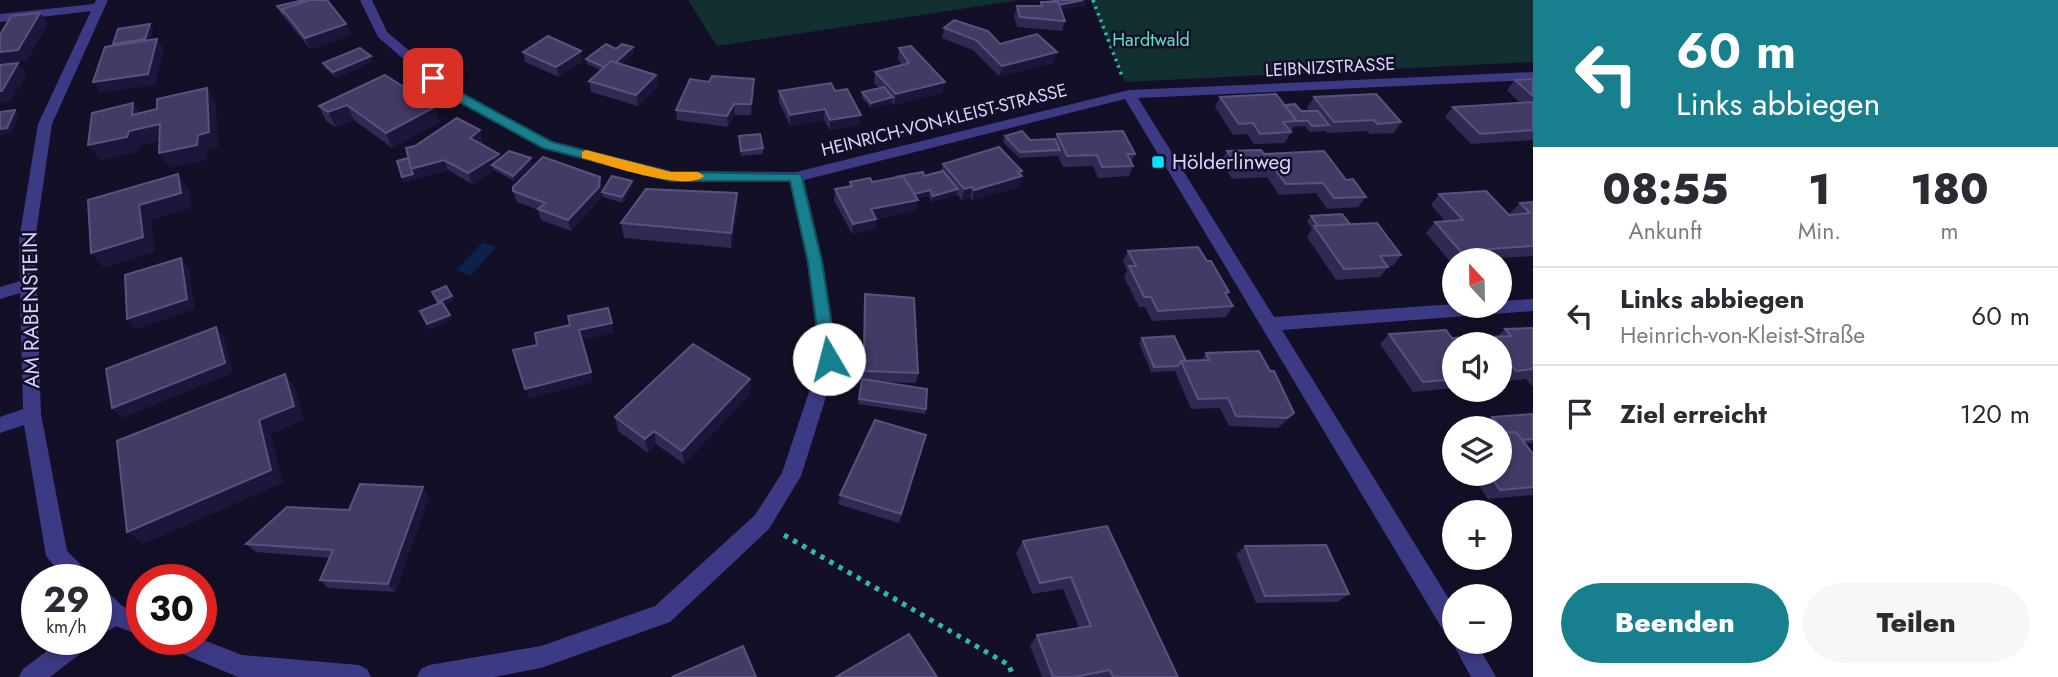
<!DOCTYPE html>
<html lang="de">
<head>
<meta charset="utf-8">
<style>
  body { margin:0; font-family:Jost,sans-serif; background:#f7f7f7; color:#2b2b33; height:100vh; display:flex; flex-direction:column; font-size:26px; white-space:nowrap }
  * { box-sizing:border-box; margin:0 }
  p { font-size:23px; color:#7c7c81 }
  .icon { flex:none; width:38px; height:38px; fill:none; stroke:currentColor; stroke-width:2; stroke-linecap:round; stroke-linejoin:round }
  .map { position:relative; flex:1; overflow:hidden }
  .details { display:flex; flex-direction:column; background:#fff; width:525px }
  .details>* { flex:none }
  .guide { background:#187f8f; color:#fff; overflow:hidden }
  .needle { width:46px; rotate:338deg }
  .fabs { position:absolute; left:1442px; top:248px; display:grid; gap:14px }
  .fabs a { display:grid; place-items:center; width:70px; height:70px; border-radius:50%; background:#fff; box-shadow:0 4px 10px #0003; font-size:35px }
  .speed { position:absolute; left:21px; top:564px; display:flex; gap:14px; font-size:35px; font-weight:700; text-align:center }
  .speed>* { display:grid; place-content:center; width:91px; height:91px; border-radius:50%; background:#fff; box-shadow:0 4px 10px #0003; line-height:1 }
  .speed small { font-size:18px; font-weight:400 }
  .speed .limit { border:10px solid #d22; background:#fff; color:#111 }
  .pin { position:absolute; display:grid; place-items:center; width:60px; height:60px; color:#fff; margin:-30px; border-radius:14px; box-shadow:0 4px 10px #0006 }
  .me { position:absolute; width:77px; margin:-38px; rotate:352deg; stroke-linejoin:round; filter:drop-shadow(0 0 5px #0008) }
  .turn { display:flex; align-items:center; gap:24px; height:147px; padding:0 28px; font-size:32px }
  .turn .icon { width:91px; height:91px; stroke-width:2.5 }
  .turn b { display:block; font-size:49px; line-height:60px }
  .eta { display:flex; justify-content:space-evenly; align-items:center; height:119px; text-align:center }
  .eta b { font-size:42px; font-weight:800; line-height:49px }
  .primary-button { display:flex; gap:14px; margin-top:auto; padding:14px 28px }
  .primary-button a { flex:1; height:80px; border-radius:42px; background:#187f8f; color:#fff; font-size:28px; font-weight:800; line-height:80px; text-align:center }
  .primary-button a+a { background:#f7f7f7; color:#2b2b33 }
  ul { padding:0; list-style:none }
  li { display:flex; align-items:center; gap:21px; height:98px; padding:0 28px; border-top:2px solid #e1e1e2 }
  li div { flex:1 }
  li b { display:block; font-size:26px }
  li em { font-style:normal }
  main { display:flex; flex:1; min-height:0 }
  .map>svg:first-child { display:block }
  .green { fill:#12302f }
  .water { fill:#0c2248 }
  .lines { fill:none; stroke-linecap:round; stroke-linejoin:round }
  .path-far1 { stroke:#2fb8b0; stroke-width:3.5; stroke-dasharray:2.5 4.5; stroke-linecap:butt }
  .path { stroke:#2fb8b0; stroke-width:5; stroke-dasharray:4.5 6; stroke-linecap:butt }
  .minor { fill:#3d3a85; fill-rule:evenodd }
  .wall { fill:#312854 }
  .shaded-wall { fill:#1d163a }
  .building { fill:#433a66; stroke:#5a527e; stroke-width:2 }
  .route { fill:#187f8f; stroke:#10535d; stroke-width:2 }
  .slow { fill:#f59e0b }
  .poi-dot { fill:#00e5ff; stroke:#130f26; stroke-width:2.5 }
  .labels { text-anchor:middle; stroke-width:5; stroke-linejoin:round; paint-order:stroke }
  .far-park-label { font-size:18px; fill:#5fe0c0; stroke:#130f26 }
  .far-street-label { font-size:18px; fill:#d9d4ff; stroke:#130f26 }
  .poi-label { font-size:21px; fill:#d9d4ff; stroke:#130f26; text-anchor:start }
  .street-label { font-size:21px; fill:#d9d4ff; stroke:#130f26 }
</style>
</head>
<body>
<main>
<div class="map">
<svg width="1533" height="677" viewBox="0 0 1533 677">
  <rect width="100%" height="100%" fill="#130f26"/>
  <path class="green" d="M688,0H1020L717,46Z
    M1090,0H1533V62L1125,82Z"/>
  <path class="water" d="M483,242L496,247L471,276L456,270Z"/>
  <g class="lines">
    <path class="path-far1" d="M1093,0L1122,76"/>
    <path class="path" d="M784,535L1009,665L1013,677"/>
    <path class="minor" d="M96,0H108L52,124L35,240L41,414L67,551L88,572L91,579H65L46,556L24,425L0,433V417L23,409L20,293L0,299V287L20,281L19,240L38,124L91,11L0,22V14L94,4Z
      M360,0H372L387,32L455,89L552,142L671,171L796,172L1129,90L1533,72V80L1138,98L1274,317L1454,304L1500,306V301L1533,299V311L1282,330L1454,607V642H1476L1496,677H1471L1452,642L1453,638L1446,635L1125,99L804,180L823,262L838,359L801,476L769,529L670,622L541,668L494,677H417L421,669L429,665L541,646L655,606L755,515L782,473L820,359L807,262L790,182L671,181L542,148L445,95L378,37Z
      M96,585L104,588L122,606L142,614V636L116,626L96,638Z
      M63,639H92L89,647L50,677H19L23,669Z
      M163,639H201L242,655L359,665L367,669L371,677H238L166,647Z"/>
  </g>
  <path class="wall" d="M1047,0H1086L1085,5L1061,10L1065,21L1062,31L1017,27L1014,16L1017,6H1040L1041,2H1047Z
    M305,2L346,24L351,35L310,49L280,12L277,6Z
    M944,28L1000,44L1057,52L1053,63L999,76L973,50L942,38Z
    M899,48L943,92L894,105L892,103L871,108L862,98V92L879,88L874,83L875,72L902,65L898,59Z
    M616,49L634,53L621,64L656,75L658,86L638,106L591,92L589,81L600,70L587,64L586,59Z
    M523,52L583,61L559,77L525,62Z
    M373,61L336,78L325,68L323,63Z
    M385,75L440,122L392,148L354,120L336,127L326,121L319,106Z
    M754,79V90L751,115H735L728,127L677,120L676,110L709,82Z
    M1533,79V140L1471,144L1445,117L1453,107L1520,103L1507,90L1515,80Z
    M779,91H835L860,125L830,130L824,120L790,126L779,102Z
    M1220,97L1284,105L1301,111H1310L1307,108L1314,97L1401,122L1394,133L1370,134L1367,131L1327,133L1326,131L1309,132L1305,126L1294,127L1285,143L1254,144L1247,134L1233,135L1215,107Z
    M1057,134L1135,154L1131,162L1133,166L1129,176L1098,178L1093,166L1063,167L1058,156L1019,158L1003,142L1005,136L1030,140L1055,139Z
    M739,136L763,148V154L741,156Z
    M483,141L480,144L500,158L533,164L514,181L494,170L472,184L448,170L404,182L402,177Z
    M1227,151L1264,154L1346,180L1366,197L1358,207L1327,209L1316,193L1279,195L1267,177L1232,179L1221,162Z
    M943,164L1022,171L1021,175L1022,176L1019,187L972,200L970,198L962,200L957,195L932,202L929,196L917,198L916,210L876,219L875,229L852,234L834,200L835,189L849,186L850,182H872L924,176L941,171Z
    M600,177L602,188L601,198L571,231L541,220L538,210L517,202L513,191Z
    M632,181L633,186L623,203L603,197L602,192Z
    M737,193L738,208L731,248L624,238L621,223Z
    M1439,194L1509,215H1511L1510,213L1520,203L1533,202V256L1496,258L1499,261H1454V266L1426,233L1435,222L1445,221L1431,205Z
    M1311,216L1350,224L1401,255L1393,266H1388V267L1380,277L1336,280L1307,237L1312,229L1307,221Z
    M1128,251L1207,261L1229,292L1227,296L1233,306L1226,317L1152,321L1145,307H1139L1124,277L1127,270L1123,261Z
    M865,294L918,373L916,383L881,382L926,409L925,414L858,404L862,379L864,304Z
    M1533,328V387L1526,379L1505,381L1500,374V345H1454V388L1413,392L1380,344L1389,334L1452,338L1484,342L1490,337H1497L1505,329Z
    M1142,338L1186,361L1201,360L1206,353L1270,371L1294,413L1286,422L1278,428L1229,426L1220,408L1191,409L1175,371L1151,372L1139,343Z
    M750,379L751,393L684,464L656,444L648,453L618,431L615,417Z
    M1470,390H1499L1491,397L1476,398Z
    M1533,414V443L1525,444L1533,454V495L1488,499L1471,474H1500V429H1490L1486,422L1492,417Z
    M926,435L899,523L838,504L840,495Z
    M429,497L395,592L328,588L320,580L330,558L256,552L246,544L349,510Z
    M1107,526L1178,677H1042L1030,646L1037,635L1079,628L1063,589L1032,594L1016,553L1023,541Z
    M1245,546L1349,594L1338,602L1256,603L1236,554Z"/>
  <path class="shaded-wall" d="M1083,0H1086L1085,5L1056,11L1058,5Z
    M40,13L48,24L27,61L0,64V52Z
    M150,24L153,29L149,45L116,49L113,44Z
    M346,24L351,35L310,49L305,38Z
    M157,39L164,49L155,85L101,93L93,82Z
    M633,47L634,53L609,74L608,69Z
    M581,51L583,61L559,77L556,67Z
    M1057,52L1053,63L999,76L1002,66Z
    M371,56L373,61L336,78L333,72Z
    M18,63L27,74L10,102L0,103V91Z
    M656,75L658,86L638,106L636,95Z
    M754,79V90L751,115V104Z
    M945,82L943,92L894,105L896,94Z
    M207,88L216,103L218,147L208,150L207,160L170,168L159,153L198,135Z
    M893,97L892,103L871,108V103Z
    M133,103L144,118L160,124L170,139L140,146L138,152L100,160L88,145L132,115Z
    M734,104L735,115L728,127L727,116Z
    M347,105L354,120L336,127L328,112Z
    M435,107L440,122L392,148L386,133Z
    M825,109L824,120L790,126V115Z
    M15,110L19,116L11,134L0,135V129Z
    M861,115L860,125L830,130V120Z
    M480,130L483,141L474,149L470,138Z
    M499,154L503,165H492L494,170L472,184L468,173Z
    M531,158L533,164L514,181L513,176Z
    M444,160L448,170L404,182L402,177L411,169Z
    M1022,171L1020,177L1022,176L1019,187L972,200L974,190Z
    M178,174L189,189L192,208L151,220L155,252L104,268L91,253L139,205Z
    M600,177L602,188L601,198L571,231L568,220Z
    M632,181L633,186L623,203L622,197Z
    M972,187L970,198L962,200L964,189Z
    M958,189L957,195L932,202L933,196Z
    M930,190L929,196L910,200L911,194Z
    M737,193L738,208L731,248V233Z
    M918,200L916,210L870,220L871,209Z
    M876,219L875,229L852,234L853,224Z
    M181,258L189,268L195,309L136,329L127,319Z
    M452,296L454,301L440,307L438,302Z
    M450,315L452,320L429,330L427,324Z
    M612,323L614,333L582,340L579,330Z
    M216,327L224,337L233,373L122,418L112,408Z
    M591,372L593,382L529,399L525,389Z
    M285,374L295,388L304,420L271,434L283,483L143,544L127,532L259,420Z
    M750,379L751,393L684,464L682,451Z
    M1294,413L1286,422L1278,428L1287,418Z
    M654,431L656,444L648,453L645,439Z
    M423,487L429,497L395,592L388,584Z"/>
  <path class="building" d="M304,0L305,2L282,9L284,13L277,6Z
    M310,0H327L346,24L305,38L282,9Z
    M1052,0H1083L1059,5L1058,2H1054Z
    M1041,2H1058L1065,21L1020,17L1017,6H1042Z
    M40,13L18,50L0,52V35L11,16Z
    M954,20L988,31L1000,44L1037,34L1057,52L1002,66L976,40L944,28Z
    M150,24L145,39L113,44L118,29Z
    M548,36L581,51L556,67L523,52Z
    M157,39L148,74L93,82L105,47Z
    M606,44L616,49L622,44L633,47L616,62L611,61L604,67L586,59Z
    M911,46L945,82L896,94L875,72L909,63L899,48Z
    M360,48L371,56L333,72L323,63Z
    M611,61L656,75L636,95L589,81Z
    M18,63L2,91H0V65Z
    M385,75L435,107L386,133L347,105L328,112L319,106Z
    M712,76L754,79L751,104H734L727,116L676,110L690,79L709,82Z
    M1533,79V96L1515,80Z
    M831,83L835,91L847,89L861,115L830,120L825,109L790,115L779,91Z
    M884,87L893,97L871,103L862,92Z
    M207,88L209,132L198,135L197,145L159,153L160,124L129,131L127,137L88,145L92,113L133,103L132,115L157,109V99Z
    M1276,94L1297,121L1283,122L1291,132L1260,134L1253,123L1239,124L1220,97Z
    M1376,94L1401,122L1377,124L1374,120L1334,122L1314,97Z
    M1533,102V130L1480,134L1453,107Z
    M1295,104L1301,111H1318L1329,125L1312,126L1308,121H1295H1297L1284,105Z
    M15,110L7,128L0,129V112Z
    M457,118L480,130L470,138L499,154L468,173L444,160L411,169L406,148L415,146Z
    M1022,131L1030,140L1055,139L1060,150L1020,152L1005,136Z
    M1123,131L1135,154H1127L1133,166L1102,167L1097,155L1067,156L1057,134Z
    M760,134L763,148L741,151L739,136Z
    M999,147L1022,171L1018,172L1022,176L974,190L972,187L964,189L943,164Z
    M1261,150L1264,154L1324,151L1346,180L1353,179L1366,197L1334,198L1323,183L1286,184L1273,167L1238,168L1227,151Z
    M509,151L531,158L513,176L492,165Z
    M543,157L600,177L599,187L568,220L538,209L545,203L513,191V187Z
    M408,158L413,174L402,177L397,161Z
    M943,171L958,189L933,196L930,190L914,194L903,176L895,177L923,172L924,176Z
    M178,174L181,193L139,205L143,237L91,253L88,200Z
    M612,176L632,181L622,197L602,192Z
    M903,176L918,200L871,209L876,219L853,224L835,189L852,186L850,182L870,178L872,182Z
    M646,189L737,193L731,233L621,223Z
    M1486,191L1509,215L1530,213L1520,203L1533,202V246L1488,249L1499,261H1469L1435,222L1463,220L1439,194Z
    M1342,214L1350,224L1318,226L1311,216Z
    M1377,223L1401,255L1380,256L1388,267L1344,269L1314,226Z
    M1198,247L1207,261H1211L1229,292L1225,293L1233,306L1158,311L1151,297H1144L1129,266H1136L1128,251Z
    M181,258L187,299L127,319L125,275Z
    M446,286L452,296L438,302L432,292Z
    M865,294L914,298L918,373L864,371Z
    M442,302L450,315L427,324L420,311Z
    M608,308L612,323L579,330L591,372L525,389L513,350L537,345L535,333L570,325L568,316Z
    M216,327L225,363L112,408L106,369Z
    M1533,328V369L1516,371L1500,350V345H1496L1490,337L1511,336L1505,329Z
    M1446,330L1457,345H1454V379L1423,382L1389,334Z
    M1174,336L1186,361H1181L1178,366L1154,367L1142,338Z
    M1479,336L1486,345H1457L1452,338Z
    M693,344L750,379L682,451L654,431L645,439L615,417Z
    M1259,351L1270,371H1274L1294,413L1287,418L1236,416L1228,398L1198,399L1181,361L1209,360L1206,353Z
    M285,374L294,406L259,420L271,470L127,532L117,441Z
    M862,379L927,389L926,409L859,399Z
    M1533,414V439L1522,440L1516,432L1504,433L1492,417Z
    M875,420L926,435L901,514L840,495Z
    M1516,432L1533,454V487L1500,490L1489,474H1500V433Z
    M360,484L423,487L388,584L320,580L333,550L246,544L287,507L349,510Z
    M1107,526L1178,677H1113L1110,670L1074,677H1053L1037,635L1091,626L1071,577L1040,583L1023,541Z
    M1326,545L1349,594L1265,596L1245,546Z
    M909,634L937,677H836Z
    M743,646L756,677H672Z"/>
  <path class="route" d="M429,75H437L454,89L552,142L671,172L801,174L822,262L837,359L835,363L829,365L821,359L808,262L790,181H671L543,148L446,95L429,80Z"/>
  <path class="slow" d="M586,150L671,172H698L704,176C688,193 605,164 582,158V152Z"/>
  <rect class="poi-dot" x="1151" y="155" width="14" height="14" rx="3.5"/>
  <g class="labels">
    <g class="far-park-label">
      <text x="1151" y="46">Hardtwald</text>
    </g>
    <g class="far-street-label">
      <text transform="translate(1330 67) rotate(-3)" y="6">LEIBNIZSTRASSE</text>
      <text transform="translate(944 120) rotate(-14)" y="6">HEINRICH-VON-KLEIST-STRASSE</text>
    </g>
    <g class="poi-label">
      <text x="1172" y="169">Hölderlinweg</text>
    </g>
    <g class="street-label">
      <text transform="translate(31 310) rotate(-91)" y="7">AM RABENSTEIN</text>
    </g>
  </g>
</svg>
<div class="fabs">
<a><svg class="needle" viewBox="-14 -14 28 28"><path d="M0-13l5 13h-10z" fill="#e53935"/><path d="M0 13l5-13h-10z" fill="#7c7c81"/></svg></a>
<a><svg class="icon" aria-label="sound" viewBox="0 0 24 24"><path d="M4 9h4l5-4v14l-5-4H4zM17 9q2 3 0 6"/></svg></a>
<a><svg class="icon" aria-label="layers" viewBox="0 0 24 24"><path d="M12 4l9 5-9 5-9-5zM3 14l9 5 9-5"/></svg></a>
<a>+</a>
<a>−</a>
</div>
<div class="speed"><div>29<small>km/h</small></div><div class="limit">30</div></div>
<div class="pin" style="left:433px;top:78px;background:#d93025"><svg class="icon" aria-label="arrive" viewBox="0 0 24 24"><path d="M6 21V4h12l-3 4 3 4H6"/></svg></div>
<svg class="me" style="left:829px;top:359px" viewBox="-20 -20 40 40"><circle r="19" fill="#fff"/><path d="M0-13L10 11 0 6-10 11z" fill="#187f8f"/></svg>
</div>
<section class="details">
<div class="guide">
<div class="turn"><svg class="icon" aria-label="left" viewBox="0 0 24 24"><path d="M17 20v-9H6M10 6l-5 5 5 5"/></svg><div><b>60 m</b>Links abbiegen</div></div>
</div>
<div class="eta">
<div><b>08:55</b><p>Ankunft</p></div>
<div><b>1</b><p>Min.</p></div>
<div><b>180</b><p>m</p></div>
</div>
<ul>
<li><svg class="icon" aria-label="left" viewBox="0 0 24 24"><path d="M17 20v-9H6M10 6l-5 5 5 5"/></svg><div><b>Links abbiegen</b><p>Heinrich-von-Kleist-Straße</p></div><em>60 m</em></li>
<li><svg class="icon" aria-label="arrive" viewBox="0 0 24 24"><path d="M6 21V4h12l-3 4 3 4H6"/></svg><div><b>Ziel erreicht</b></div><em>120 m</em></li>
</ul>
<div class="primary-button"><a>Beenden</a><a>Teilen</a></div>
</section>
</main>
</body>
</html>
